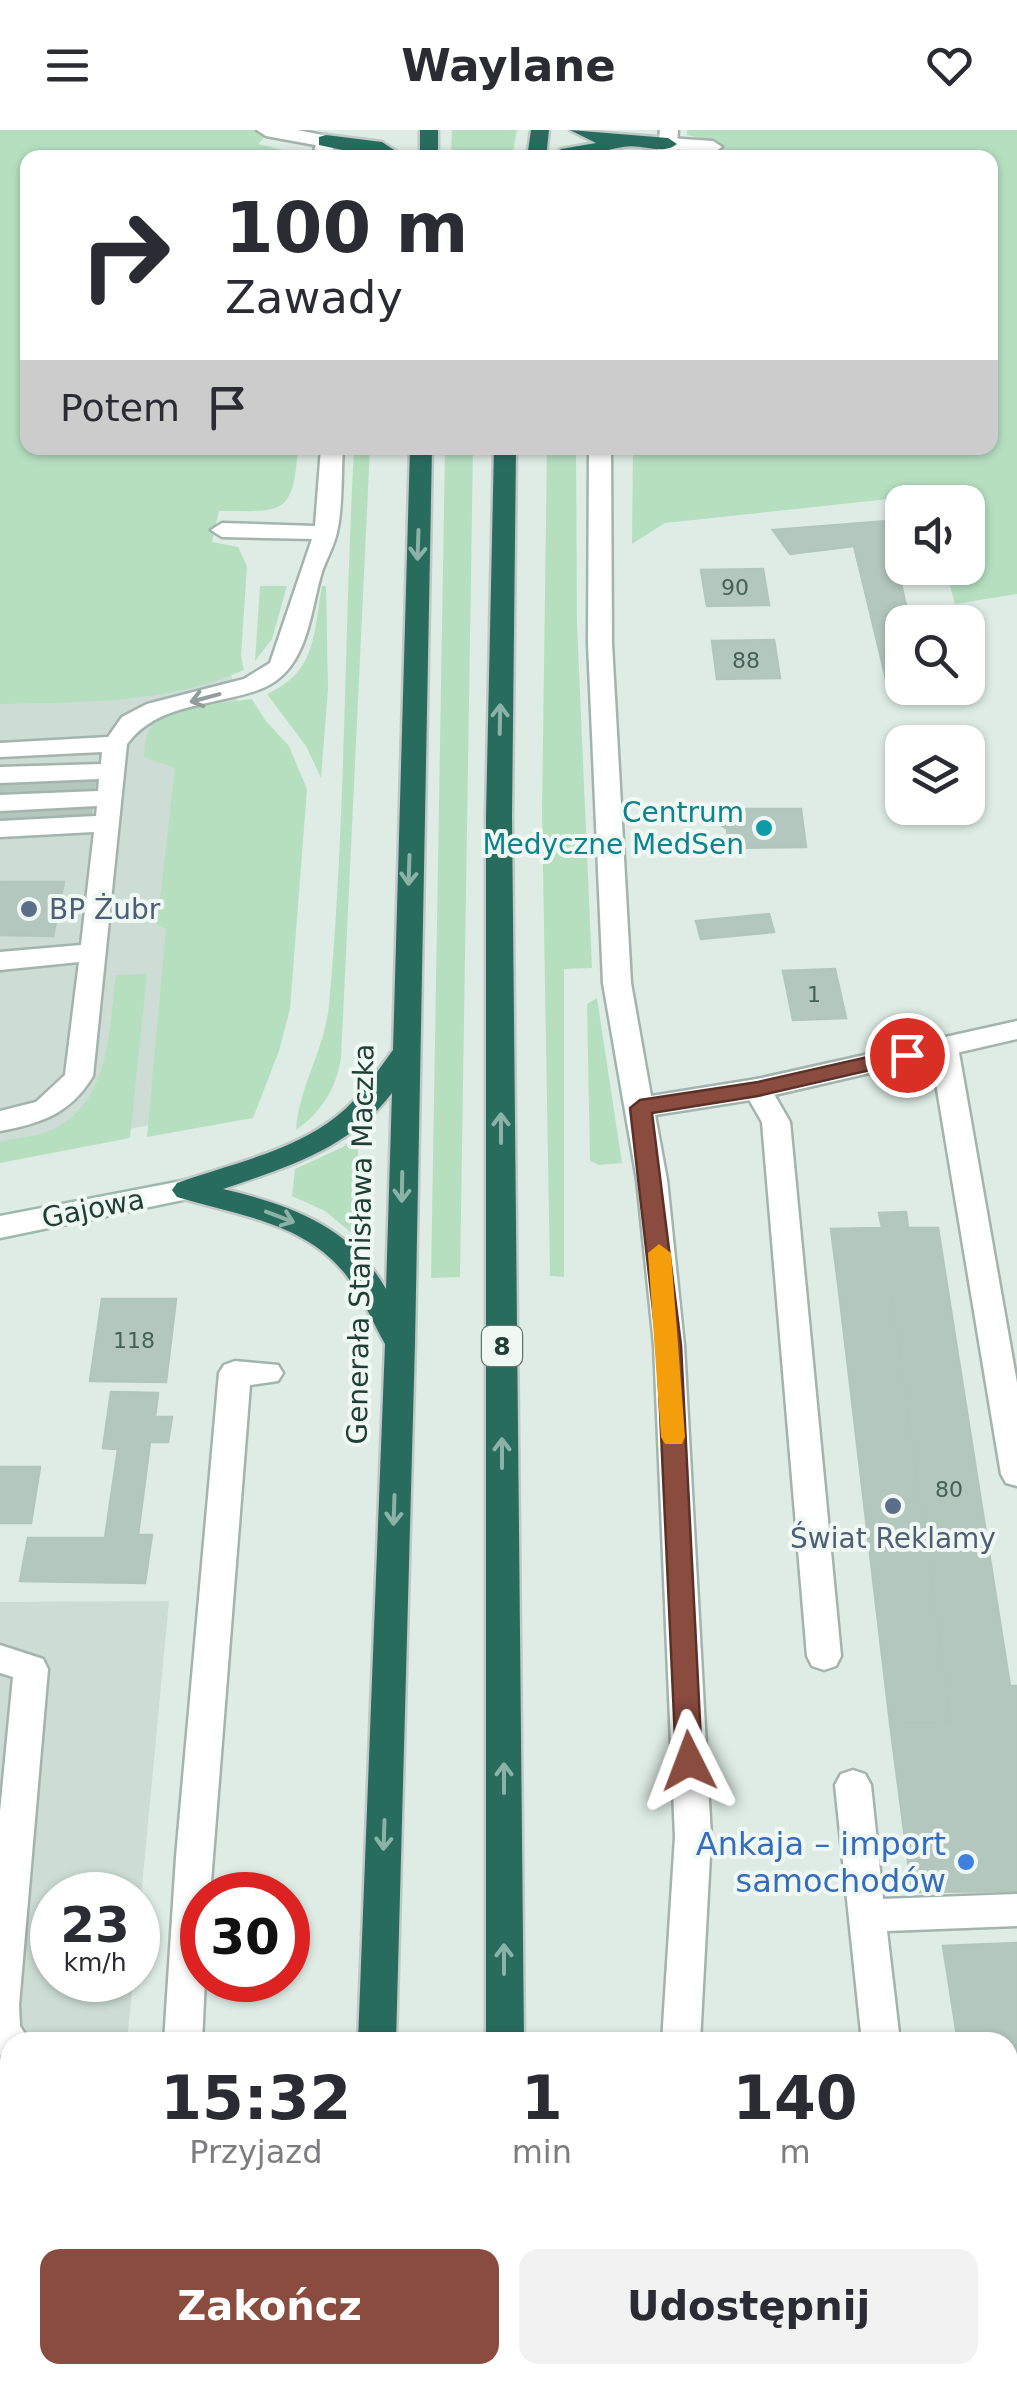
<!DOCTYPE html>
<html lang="pl">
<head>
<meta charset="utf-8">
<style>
  body { margin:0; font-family:"DejaVu Sans",sans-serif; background:#f2f2f3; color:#2b2b33; height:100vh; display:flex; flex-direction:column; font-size:38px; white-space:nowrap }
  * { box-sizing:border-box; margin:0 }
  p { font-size:32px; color:#7c7c81 }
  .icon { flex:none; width:55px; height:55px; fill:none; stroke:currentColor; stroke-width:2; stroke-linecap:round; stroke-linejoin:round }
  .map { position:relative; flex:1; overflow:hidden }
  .side { position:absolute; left:0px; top:1902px; width:1018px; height:352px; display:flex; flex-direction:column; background:#fff; border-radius:30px 30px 0 0; box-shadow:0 2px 8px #0004 }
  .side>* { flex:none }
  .hud { position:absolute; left:20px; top:20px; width:978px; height:305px; border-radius:20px; box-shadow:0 2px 8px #0004; background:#fff; color:#2b2b33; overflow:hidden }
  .buttons { position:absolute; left:885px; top:355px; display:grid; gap:20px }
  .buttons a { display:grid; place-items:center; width:100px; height:100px; border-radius:20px; background:#fff; box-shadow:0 2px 8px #0004; font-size:50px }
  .speed { position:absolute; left:30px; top:1742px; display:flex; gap:20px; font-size:50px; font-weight:700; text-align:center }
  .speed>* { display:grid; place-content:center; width:130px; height:130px; border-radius:50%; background:#fff; box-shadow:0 2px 8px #0004; line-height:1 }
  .speed small { font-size:25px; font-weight:400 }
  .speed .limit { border:15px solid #d22; background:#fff; color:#111 }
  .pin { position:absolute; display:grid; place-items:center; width:85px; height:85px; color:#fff; margin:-42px; border:5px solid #fff; border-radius:50%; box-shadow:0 2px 10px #0007 }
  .me { position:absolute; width:110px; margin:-55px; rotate:357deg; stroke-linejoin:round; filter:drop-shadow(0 0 8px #0008) }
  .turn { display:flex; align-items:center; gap:35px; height:210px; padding:0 40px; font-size:45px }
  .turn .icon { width:130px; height:130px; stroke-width:2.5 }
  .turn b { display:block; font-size:70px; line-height:85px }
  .then { display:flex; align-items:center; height:95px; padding:0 40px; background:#0003; gap:20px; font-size:38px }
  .eta { display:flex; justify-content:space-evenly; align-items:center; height:170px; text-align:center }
  .eta b { font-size:60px; font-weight:800; line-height:70px }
  .cta { display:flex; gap:20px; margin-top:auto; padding:20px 40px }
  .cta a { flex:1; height:115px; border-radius:20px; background:#8a4c3e; color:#fff; font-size:40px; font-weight:800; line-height:115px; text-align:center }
  .cta a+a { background:#f2f2f3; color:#2b2b33 }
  header { display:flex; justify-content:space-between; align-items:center; height:130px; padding:0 40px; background:#fff; font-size:45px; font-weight:800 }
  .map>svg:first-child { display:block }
  .built { fill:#cddcd5 }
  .green { fill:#b6dfc0 }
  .building { fill:#b4c7bf; stroke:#b1c6bd; stroke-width:2.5 }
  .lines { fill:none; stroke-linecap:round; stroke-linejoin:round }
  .lane-casing { stroke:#a2b4ad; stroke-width:5 }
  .street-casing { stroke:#a2b4ad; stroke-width:5 }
  .secondary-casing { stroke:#9db9ae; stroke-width:5 }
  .highway-casing { stroke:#c0c9c6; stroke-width:5 }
  .lane { fill:#fff; fill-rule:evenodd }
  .street { fill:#fff; fill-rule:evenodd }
  .secondary { fill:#fff; fill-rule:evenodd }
  .highway { fill:#286c5d; fill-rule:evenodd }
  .oneway { stroke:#8cb2a8 }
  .oneway2 { stroke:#8f9e9a }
  .route { fill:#8a4c3e; stroke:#5a3128; stroke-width:2.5 }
  .slow { fill:#f59e0b }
  .culture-dot { fill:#0f9aa8; stroke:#f0f8f4; stroke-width:4 }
  .service-dot { fill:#5c6f8a; stroke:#f0f8f4; stroke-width:4 }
  .shop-dot { fill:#3f7fe0; stroke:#f0f8f4; stroke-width:4 }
  .labels { text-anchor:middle; stroke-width:8; stroke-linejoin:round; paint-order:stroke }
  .number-label { font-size:22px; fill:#446058 }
  .shield { fill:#f0f8f4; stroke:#5e766e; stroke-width:2.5 }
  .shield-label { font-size:25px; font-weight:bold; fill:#1f3e35 }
  .culture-label { font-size:28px; fill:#0d838f; stroke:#f0f8f4; text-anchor:end }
  .service-label { font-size:28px; fill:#4e5e75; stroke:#f0f8f4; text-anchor:start }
  .street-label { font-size:28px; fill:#1f3e35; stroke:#f0f8f4 }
  .near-shop-label { font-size:32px; fill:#366cbe; stroke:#f0f8f4; text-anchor:end }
</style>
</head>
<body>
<header><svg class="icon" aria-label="menu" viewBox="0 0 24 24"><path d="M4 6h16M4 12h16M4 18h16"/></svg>Waylane<svg class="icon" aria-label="heart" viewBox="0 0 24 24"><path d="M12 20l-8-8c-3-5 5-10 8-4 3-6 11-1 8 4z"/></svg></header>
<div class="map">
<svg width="1017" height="2254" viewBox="0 0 1017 2254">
  <rect width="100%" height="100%" fill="#dfece6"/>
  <path class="built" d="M225,517L258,660L215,983L0,1023V552Z
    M169,1471L138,1799V1765H52V1850H133L127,1912H10V2245H98V2254H0V1472Z"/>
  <path class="green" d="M0,0H272L258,14L291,22V28H28V318H298C293,387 283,381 219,381L212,412L238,417L247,436L241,526L244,540C167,574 82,572 0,574Z
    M452,0H517L512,27H451Z
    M687,0H1017V464L955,474L945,438H968V372H928L926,365L665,393L632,414L633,318H990V28L690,27L712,21L709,10L687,5Z
    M354,318H370L341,929C335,961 322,981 296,1000C299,956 325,919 329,875C346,690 344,503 354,318Z
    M445,318H473L460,1147L431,1148Z
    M547,318H576L577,494L592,838L564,839V1147L550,1146L542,680Z
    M260,456H287L272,509L255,531Z
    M322,456H326L328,559L321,648L306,616L267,564C317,541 313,505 322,456Z
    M252,569L265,590L289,616L307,659L290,879L279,921L253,988L147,1007L166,799L157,795L175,638L144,627C145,619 145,609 148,603C158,576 227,573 252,569Z
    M147,844L130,1008L0,1033V1011C15,1008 33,1007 47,1002C111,976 108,903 116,845Z
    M597,868L622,1033L599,1035L590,1031L587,874Z
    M358,1003L357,1103L354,1105L325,1081L292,1066L295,1039L343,1017Z"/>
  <path class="building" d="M887,391L908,485L871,486L854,416L790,424L773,400Z
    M763,439L769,475L707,476L701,440Z
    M908,485L910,492H902V553H887L871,486Z
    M774,510L780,548L717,549L712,511Z
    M95,651L90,691L0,692V652Z
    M737,679H801L806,717L729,718L727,699L715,691L721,683Z
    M0,752H64L53,806L0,805Z
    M769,784L774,802L701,809L696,791Z
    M835,839L846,888L793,890L783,841Z
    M906,1082L908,1098H938L1010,1556H1017V1761L912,1762L890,1593L951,1592L891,1161H839L831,1099L882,1098L879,1083Z
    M839,1161H891L951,1592L890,1593Z
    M102,1169H176L166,1252L90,1251Z
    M111,1262L158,1263L155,1287H172L168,1312H150L138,1405H152L145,1453L20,1451L28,1408H105L118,1319L103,1318Z
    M0,1337H40L31,1393H0Z
    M1017,1813V1977H1008V1912H958L943,1816Z"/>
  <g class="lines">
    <defs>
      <path id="lane" d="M326,5L335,11L331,28H312L317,11Z
        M668,8L713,11L722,17L713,23L661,18V10Z
        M321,318H343C341,345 343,376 337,402C334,417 325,431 321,445C309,488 307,543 258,560C213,576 157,573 127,614L93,946C70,984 42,993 0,1001V981L36,972L65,945L79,832L0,840V822L81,815L94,702L0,707V691L96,686L97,676L0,681V665L98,661L99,649L0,653V637L101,634L102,622L0,627V613L108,607L122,587L147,574L244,549L270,533L312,409L222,407L211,400L222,393L315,396Z
        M944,908L954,910L958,917L1017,1253V1356L1006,1353L1001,1344L930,917L934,910Z
        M757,949L767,952L790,992L841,1526L836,1536L824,1540L812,1536L807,1526L762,992L743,959L747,952Z
        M0,1515L43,1529L48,1539L19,1875L20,1896L30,1912H10V1929L0,1925V1682L13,1547L0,1543Z
        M853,1640L865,1644L871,1655L883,1769L1017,1764V1796L887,1801L900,1912H862L835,1655L841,1644Z"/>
      <path id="street" d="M257,0H297L333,7L335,11L326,17L266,6Z
        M660,0H678L676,28H657Z
        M589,318H611L612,514L631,853L651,966L757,949L1017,891V909L757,969L655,985L667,1050L684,1215L711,1707L700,1912H662L675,1707L654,1215L637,1050L603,853L588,514Z
        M235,1231L278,1235L283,1243L278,1251L250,1255L210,1765H202L205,1850L202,1912H164L176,1727L219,1243L224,1235Z
        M161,2245H203V2254H161Z
        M660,2245H702V2254H660Z"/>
      <path id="secondary" d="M187,1050L197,1053L202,1060L197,1067L0,1108V1086Z"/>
      <path id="highway" d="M420,0H438V28H420Z
        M531,0H549L546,28H527Z
        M570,0L668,8L677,14C662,26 642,13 623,17C600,21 578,28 553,28L561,19L596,13Z
        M326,5L382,12L406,28C380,28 346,21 319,15V7Z
        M410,318H432L415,1213L396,1912H358L385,1214C372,1191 362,1166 346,1145C305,1092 236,1085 177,1067L172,1060L177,1053C229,1034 292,1022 337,986C360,968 376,943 393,920ZM392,963L386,1159C350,1096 291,1075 223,1059C287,1037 349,1019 392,963Z
        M494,318H516L512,686L524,1912H486V686Z
        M345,2245H387V2254H345Z
        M486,2245H528V2254H486Z"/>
    </defs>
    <use href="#lane" class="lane-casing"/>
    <use href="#street" class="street-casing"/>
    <use href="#secondary" class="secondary-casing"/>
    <use href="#highway" class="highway-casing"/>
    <use href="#lane" class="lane"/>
    <use href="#street" class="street"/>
    <use href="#secondary" class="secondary"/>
    <use href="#highway" class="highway"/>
  </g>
  <defs><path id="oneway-shaft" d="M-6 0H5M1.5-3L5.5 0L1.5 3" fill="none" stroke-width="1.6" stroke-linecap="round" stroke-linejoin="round" transform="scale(2.5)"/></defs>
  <g class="oneway">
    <use href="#oneway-shaft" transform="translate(418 415) rotate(92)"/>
    <use href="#oneway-shaft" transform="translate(500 589) rotate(-89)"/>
    <use href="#oneway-shaft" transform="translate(409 740) rotate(92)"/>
    <use href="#oneway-shaft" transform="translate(501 998) rotate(-90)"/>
    <use href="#oneway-shaft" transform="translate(402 1057) rotate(91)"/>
    <use href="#oneway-shaft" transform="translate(280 1087) rotate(21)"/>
    <use href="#oneway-shaft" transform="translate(502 1323) rotate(-90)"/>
    <use href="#oneway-shaft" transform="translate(394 1380) rotate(92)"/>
    <use href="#oneway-shaft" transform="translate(504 1648) rotate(-90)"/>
    <use href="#oneway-shaft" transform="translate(384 1705) rotate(92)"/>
    <use href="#oneway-shaft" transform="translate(504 1829) rotate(-90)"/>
  </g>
  <use class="oneway2" href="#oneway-shaft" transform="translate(205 568) rotate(165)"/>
  <path class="route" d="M907,918L917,925L914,930L758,966L652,983L681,1215L702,1631L698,1639L689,1642L680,1639L676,1631L657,1215L630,978L640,970L758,952Z"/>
  <path class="slow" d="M659,1114L671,1123L685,1307L682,1314H665L661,1307L648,1123Z"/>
  <circle class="culture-dot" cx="764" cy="698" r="10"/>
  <g class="service-dot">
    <circle cx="29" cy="779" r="10"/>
    <circle cx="893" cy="1376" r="10"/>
  </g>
  <circle class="shop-dot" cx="966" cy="1732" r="10"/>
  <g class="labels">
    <g class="number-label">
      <text x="735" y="465">90</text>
      <text x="746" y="538">88</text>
      <text x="814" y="872">1</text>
      <text x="134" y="1218">118</text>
      <text x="949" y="1367">80</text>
    </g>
    <rect class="shield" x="482" y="1196" width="40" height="40" rx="8"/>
    <g class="shield-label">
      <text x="502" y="1225">8</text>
    </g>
    <g class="culture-label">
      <text x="744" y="692">Centrum<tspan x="744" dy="32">Medyczne MedSen</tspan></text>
    </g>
    <g class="service-label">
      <text x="49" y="789">BP Żubr</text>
      <text x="893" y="1418" text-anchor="middle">Świat Reklamy</text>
    </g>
    <g class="street-label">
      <text transform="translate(93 1078) rotate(-11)" y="10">Gajowa</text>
      <text transform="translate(360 1114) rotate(-89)" y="10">Generała Stanisława Maczka</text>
    </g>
    <g class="near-shop-label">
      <text x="946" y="1725">Ankaja – import<tspan x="946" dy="37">samochodów</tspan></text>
    </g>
  </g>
</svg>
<div class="buttons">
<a><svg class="icon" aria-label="sound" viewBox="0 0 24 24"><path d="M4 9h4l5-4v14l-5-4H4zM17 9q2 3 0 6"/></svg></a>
<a><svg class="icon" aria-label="search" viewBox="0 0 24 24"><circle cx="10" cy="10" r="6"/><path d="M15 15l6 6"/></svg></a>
<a><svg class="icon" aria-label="layers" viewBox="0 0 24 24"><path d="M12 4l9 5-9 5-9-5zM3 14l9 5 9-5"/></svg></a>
</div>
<div class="speed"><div>23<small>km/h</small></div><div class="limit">30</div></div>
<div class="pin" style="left:907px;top:925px;background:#d93025"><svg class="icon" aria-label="arrive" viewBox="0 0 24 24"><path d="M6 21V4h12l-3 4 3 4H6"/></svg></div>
<svg class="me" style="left:689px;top:1631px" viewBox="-20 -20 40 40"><path d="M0-17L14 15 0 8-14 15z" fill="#8a4c3e" stroke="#fff" stroke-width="4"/></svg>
<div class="hud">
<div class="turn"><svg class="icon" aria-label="right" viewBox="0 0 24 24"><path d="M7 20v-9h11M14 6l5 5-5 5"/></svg><div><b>100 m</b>Zawady</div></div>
<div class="then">Potem<svg class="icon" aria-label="arrive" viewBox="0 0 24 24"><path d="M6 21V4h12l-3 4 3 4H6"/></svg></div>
</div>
<section class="side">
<div class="eta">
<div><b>15:32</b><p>Przyjazd</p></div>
<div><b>1</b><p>min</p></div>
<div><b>140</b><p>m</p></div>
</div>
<div class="cta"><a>Zakończ</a><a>Udostępnij</a></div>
</section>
</div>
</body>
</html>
